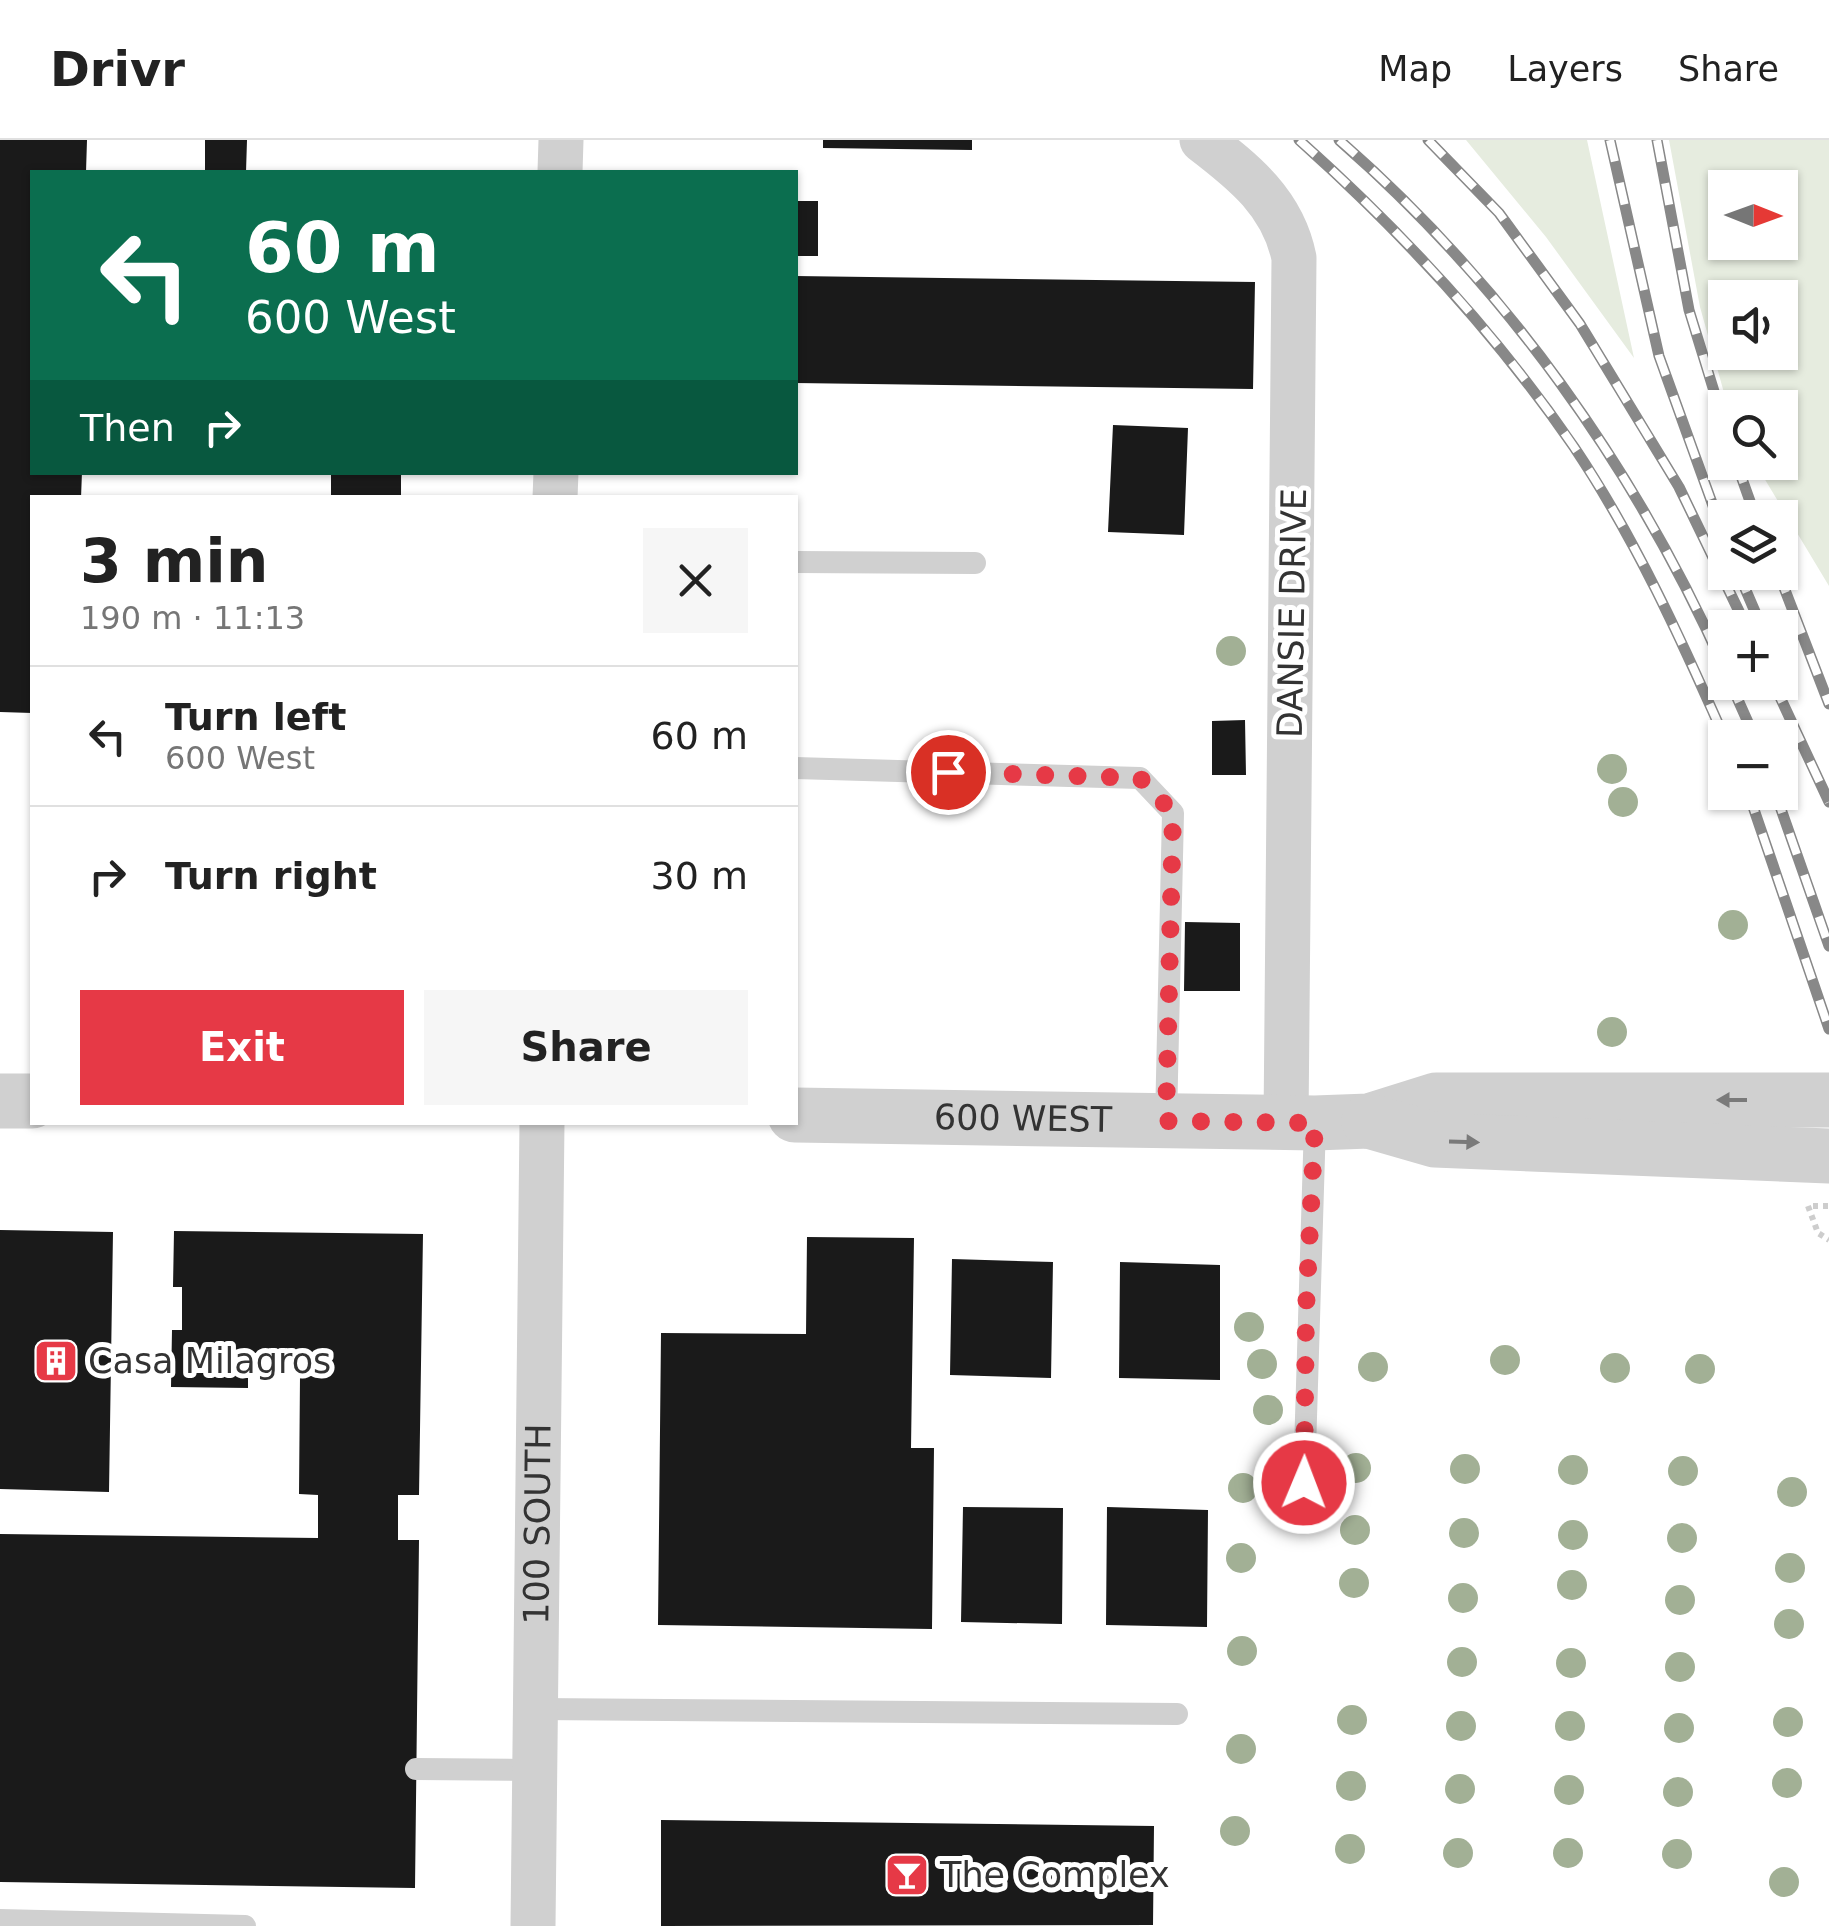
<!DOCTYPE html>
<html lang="en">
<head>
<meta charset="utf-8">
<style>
  body { margin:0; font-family:"DejaVu Sans",sans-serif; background:#f6f6f6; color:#222; height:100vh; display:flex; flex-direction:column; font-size:38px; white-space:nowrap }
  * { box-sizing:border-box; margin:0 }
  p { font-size:32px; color:#767676 }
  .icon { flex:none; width:55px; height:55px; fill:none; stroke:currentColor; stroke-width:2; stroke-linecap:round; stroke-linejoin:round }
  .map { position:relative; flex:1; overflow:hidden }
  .sheet { position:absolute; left:30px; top:355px; width:768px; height:630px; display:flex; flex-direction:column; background:#fff; border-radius:0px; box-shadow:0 2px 8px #0004 }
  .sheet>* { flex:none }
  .banner { position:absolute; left:30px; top:30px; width:768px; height:305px; border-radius:0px; box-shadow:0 2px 8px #0004; background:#0b6e4f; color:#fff; overflow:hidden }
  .needle { width:65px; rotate:91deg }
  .controls { position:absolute; left:1708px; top:30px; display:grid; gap:20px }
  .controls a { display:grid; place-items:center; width:90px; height:90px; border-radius:0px; background:#fff; box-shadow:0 2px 8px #0004; font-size:50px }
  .pin { position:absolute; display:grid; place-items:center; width:85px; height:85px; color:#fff; margin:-42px; border:5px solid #fff; border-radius:50%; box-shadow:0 2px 10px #0007 }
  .me { position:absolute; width:110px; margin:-55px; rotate:1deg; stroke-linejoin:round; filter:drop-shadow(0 0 8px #0008) }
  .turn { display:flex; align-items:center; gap:35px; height:210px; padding:0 50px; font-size:45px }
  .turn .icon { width:130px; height:130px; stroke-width:2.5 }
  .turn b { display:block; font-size:70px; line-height:85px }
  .then { display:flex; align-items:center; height:95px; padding:0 50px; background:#0003; gap:20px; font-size:38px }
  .round { display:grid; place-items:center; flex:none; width:105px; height:105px; border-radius:0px; background:#f6f6f6 }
  .summary { display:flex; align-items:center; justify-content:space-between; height:170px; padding:0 50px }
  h1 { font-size:60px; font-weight:600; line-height:75px }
  .button { display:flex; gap:20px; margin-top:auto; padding:20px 50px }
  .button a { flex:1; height:115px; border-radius:0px; background:#e63946; color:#fff; font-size:40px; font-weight:600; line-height:115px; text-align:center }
  .button a+a { background:#f6f6f6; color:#222 }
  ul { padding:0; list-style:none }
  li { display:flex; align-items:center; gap:30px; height:140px; padding:0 50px; border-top:2px solid #e0e0e0 }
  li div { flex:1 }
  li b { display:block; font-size:38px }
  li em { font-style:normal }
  header { display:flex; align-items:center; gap:60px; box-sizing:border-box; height:140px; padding:0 50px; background:#fff; border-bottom:2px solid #e0e0e0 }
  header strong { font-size:48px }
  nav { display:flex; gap:55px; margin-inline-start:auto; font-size:35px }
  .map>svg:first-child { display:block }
  .green { fill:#e6ecdf; fill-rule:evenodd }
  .building { fill:#1a1a1a }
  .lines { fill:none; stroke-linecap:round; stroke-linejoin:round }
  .path { stroke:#cdcdcd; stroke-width:6; stroke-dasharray:5 5; stroke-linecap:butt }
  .service { stroke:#d0d0d0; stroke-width:22 }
  .minor { stroke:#d0d0d0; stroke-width:45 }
  .tertiary { stroke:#d0d0d0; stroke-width:55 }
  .rail-casing { stroke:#888; stroke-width:11 }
  .rail { stroke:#fff; stroke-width:8; stroke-dasharray:22; stroke-linecap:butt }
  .tree { fill:#a2b095 }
  .oneway { fill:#7a7a7a }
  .route { stroke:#e63946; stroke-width:18; stroke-dasharray:0 32.4 }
  .labels { text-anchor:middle; stroke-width:10; stroke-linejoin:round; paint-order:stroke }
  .street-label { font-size:35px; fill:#333; stroke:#fff }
  .poi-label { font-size:35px; fill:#333; stroke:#fff; text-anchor:start }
</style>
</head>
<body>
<header>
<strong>Drivr</strong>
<nav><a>Map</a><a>Layers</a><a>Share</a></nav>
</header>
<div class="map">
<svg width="1829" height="1786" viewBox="0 0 1829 1786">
  <rect width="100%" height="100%" fill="#fff"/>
  <path class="green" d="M1466,0H1587L1634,218L1546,97Z
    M1669,0H1829V446L1755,323L1780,322V268L1728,267L1700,167ZM1725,48H1780V102H1725ZM1725,158H1780V212H1725Z"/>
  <path class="building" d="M0,0H87L86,32H32V332H82L81,358H32V573L0,572Z
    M205,0H247L246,32H205Z
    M823,0H972V10L823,8Z
    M795,61H818V116H795Z
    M795,136L1255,142L1253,249L795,243Z
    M1113,285L1188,288L1184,395L1108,392Z
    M331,332H401V358H331Z
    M1245,580L1246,635H1212V581Z
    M1185,782L1240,783V851H1184Z
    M0,1090L113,1092L109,1352L0,1349Z
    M174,1091L423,1094L419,1355H398V1400H419L415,1748L0,1742V1394L318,1398V1355L299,1354L300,1236H320L321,1214L248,1213V1248L171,1247L172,1190H182V1147H173Z
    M807,1097L914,1098L911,1308H934L932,1489L658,1485L661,1193L806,1194Z
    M952,1119L1053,1122L1051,1238L950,1235Z
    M1120,1122L1220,1125V1240L1119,1238Z
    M963,1367L1063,1368L1062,1484L961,1482Z
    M1107,1367L1208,1370L1207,1487L1106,1485Z
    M661,1680L1154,1686L1153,1785L661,1786Z"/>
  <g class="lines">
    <path class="path" d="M1828,1066H1808L1818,1093L1829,1100"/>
    <path class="service" d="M795,422L975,423
      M795,628L1140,638L1173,673L1166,981
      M1304,1343L1315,983
      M537,1569L1177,1574
      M416,1629L535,1630
      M0,1780L245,1786"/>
    <g class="minor">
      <path d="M1202,0C1244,32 1283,63 1294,118L1286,982"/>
      <path d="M560,32L561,0"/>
      <path d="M555,358L556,332"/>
      <path id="s1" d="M533,1786L542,982"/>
    </g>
    <g class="tertiary">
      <path d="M0,961H32"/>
      <path id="s2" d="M795,975L1315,983L1369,981L1436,960H1829"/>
      <path d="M1369,981L1435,1000L1829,1016"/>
    </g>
    <defs>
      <path id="rail" d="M1299,0C1403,93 1495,192 1574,307C1635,398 1681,499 1725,599
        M1339,0C1505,145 1636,329 1725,530
        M1428,0L1499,73L1580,184L1679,347L1747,488
        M1610,0L1659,216L1725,399
        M1657,0L1689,170L1725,287
        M1736,322L1756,378
        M1738,432L1756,474
        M1778,432L1829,564
        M1730,542L1755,598
        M1773,542L1829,662
        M1748,652L1829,889
        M1775,652L1829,806"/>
    </defs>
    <use href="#rail" class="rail-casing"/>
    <use href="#rail" class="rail"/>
  </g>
  <g class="tree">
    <circle cx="1231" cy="511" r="15"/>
    <circle cx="1612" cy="629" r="15"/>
    <circle cx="1623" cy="662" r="15"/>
    <circle cx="1733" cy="785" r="15"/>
    <circle cx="1612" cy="892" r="15"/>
    <circle cx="1249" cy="1187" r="15"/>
    <circle cx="1505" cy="1220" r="15"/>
    <circle cx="1262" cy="1224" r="15"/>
    <circle cx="1373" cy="1227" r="15"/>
    <circle cx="1615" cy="1228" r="15"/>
    <circle cx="1700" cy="1229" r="15"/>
    <circle cx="1268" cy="1270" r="15"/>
    <circle cx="1356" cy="1328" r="15"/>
    <circle cx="1465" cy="1329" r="15"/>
    <circle cx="1573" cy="1330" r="15"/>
    <circle cx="1683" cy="1331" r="15"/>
    <circle cx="1243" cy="1348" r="15"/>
    <circle cx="1792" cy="1352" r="15"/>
    <circle cx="1355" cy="1390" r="15"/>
    <circle cx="1464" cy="1393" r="15"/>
    <circle cx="1573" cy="1395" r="15"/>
    <circle cx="1682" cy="1398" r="15"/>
    <circle cx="1241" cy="1418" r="15"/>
    <circle cx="1790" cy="1428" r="15"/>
    <circle cx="1354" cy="1443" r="15"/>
    <circle cx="1572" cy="1445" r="15"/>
    <circle cx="1463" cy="1458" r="15"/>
    <circle cx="1680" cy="1460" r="15"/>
    <circle cx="1789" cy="1484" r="15"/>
    <circle cx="1242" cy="1511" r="15"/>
    <circle cx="1462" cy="1522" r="15"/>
    <circle cx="1571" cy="1523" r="15"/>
    <circle cx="1680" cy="1527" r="15"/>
    <circle cx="1352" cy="1580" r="15"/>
    <circle cx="1788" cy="1582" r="15"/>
    <circle cx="1461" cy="1586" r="15"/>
    <circle cx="1570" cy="1586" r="15"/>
    <circle cx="1679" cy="1588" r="15"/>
    <circle cx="1241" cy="1609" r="15"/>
    <circle cx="1787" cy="1643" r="15"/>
    <circle cx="1351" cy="1646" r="15"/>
    <circle cx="1460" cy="1649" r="15"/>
    <circle cx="1569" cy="1650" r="15"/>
    <circle cx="1678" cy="1652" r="15"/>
    <circle cx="1235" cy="1691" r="15"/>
    <circle cx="1350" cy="1709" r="15"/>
    <circle cx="1458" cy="1713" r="15"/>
    <circle cx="1568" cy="1713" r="15"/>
    <circle cx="1677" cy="1714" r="15"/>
    <circle cx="1784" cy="1742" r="15"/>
  </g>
  <defs><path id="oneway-solid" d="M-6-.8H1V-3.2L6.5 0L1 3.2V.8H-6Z" transform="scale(2.5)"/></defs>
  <g class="oneway">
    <use href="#oneway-solid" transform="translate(1732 960) rotate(-180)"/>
    <use href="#oneway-solid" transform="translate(1464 1002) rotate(2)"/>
  </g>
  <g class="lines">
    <path class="route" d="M948,632L1140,638L1173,673L1166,981L1315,983L1306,1170L1304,1343"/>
  </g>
  <defs>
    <symbol id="building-square" viewBox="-11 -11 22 22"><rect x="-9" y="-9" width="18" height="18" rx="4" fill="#e63946" stroke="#fff"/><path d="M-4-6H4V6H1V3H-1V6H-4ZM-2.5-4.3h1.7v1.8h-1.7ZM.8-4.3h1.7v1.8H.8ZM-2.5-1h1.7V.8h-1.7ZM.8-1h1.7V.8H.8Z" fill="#fff"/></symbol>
    <symbol id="bar-square" viewBox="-11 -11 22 22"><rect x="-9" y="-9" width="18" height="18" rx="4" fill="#e63946" stroke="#fff"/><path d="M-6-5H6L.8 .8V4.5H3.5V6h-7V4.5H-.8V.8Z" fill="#fff"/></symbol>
  </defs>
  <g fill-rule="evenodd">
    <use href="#building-square" x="31" y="1196" width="50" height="50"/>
    <use href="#bar-square" x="882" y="1710" width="50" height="50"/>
  </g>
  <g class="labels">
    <g class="street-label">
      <text transform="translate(1292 473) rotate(-89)" y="12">DANSIE DRIVE</text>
      <text dy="12" stroke="none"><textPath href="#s2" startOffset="228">600 WEST</textPath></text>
      <text dy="12" stroke="none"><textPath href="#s1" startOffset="402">100 SOUTH</textPath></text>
    </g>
    <g class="poi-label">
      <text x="88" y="1233">Casa Milagros</text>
      <text x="940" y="1747">The Complex</text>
    </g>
  </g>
</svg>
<div class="controls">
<a><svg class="needle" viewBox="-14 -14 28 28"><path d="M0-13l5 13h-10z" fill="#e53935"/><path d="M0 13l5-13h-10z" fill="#767676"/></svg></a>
<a><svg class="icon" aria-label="sound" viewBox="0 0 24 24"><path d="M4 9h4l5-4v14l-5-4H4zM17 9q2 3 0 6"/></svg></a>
<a><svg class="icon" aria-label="search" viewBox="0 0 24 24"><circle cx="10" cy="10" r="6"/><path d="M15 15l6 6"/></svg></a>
<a><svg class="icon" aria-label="layers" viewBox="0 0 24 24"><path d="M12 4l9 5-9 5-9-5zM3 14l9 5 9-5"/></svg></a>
<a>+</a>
<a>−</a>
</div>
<div class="pin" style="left:948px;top:632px;background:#d93025"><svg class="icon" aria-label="arrive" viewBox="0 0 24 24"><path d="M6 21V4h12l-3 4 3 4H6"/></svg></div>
<svg class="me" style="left:1304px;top:1343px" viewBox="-20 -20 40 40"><circle r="17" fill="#e63946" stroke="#fff" stroke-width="3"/><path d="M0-11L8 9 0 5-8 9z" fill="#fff"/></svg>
<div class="banner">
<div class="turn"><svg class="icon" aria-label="left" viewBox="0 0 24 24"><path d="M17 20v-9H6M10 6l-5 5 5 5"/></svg><div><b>60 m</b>600 West</div></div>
<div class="then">Then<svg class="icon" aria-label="right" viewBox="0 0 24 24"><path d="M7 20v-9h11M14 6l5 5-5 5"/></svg></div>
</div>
<section class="sheet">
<div class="summary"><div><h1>3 min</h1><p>190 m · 11:13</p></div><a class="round"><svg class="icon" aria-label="close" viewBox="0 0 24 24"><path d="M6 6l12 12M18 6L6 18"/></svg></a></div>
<ul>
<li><svg class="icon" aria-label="left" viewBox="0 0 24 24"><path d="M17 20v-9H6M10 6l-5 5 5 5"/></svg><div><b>Turn left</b><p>600 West</p></div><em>60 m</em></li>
<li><svg class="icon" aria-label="right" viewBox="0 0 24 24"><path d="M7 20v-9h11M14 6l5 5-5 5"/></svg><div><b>Turn right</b></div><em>30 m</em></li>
</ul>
<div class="button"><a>Exit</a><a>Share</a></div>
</section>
</div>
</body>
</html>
